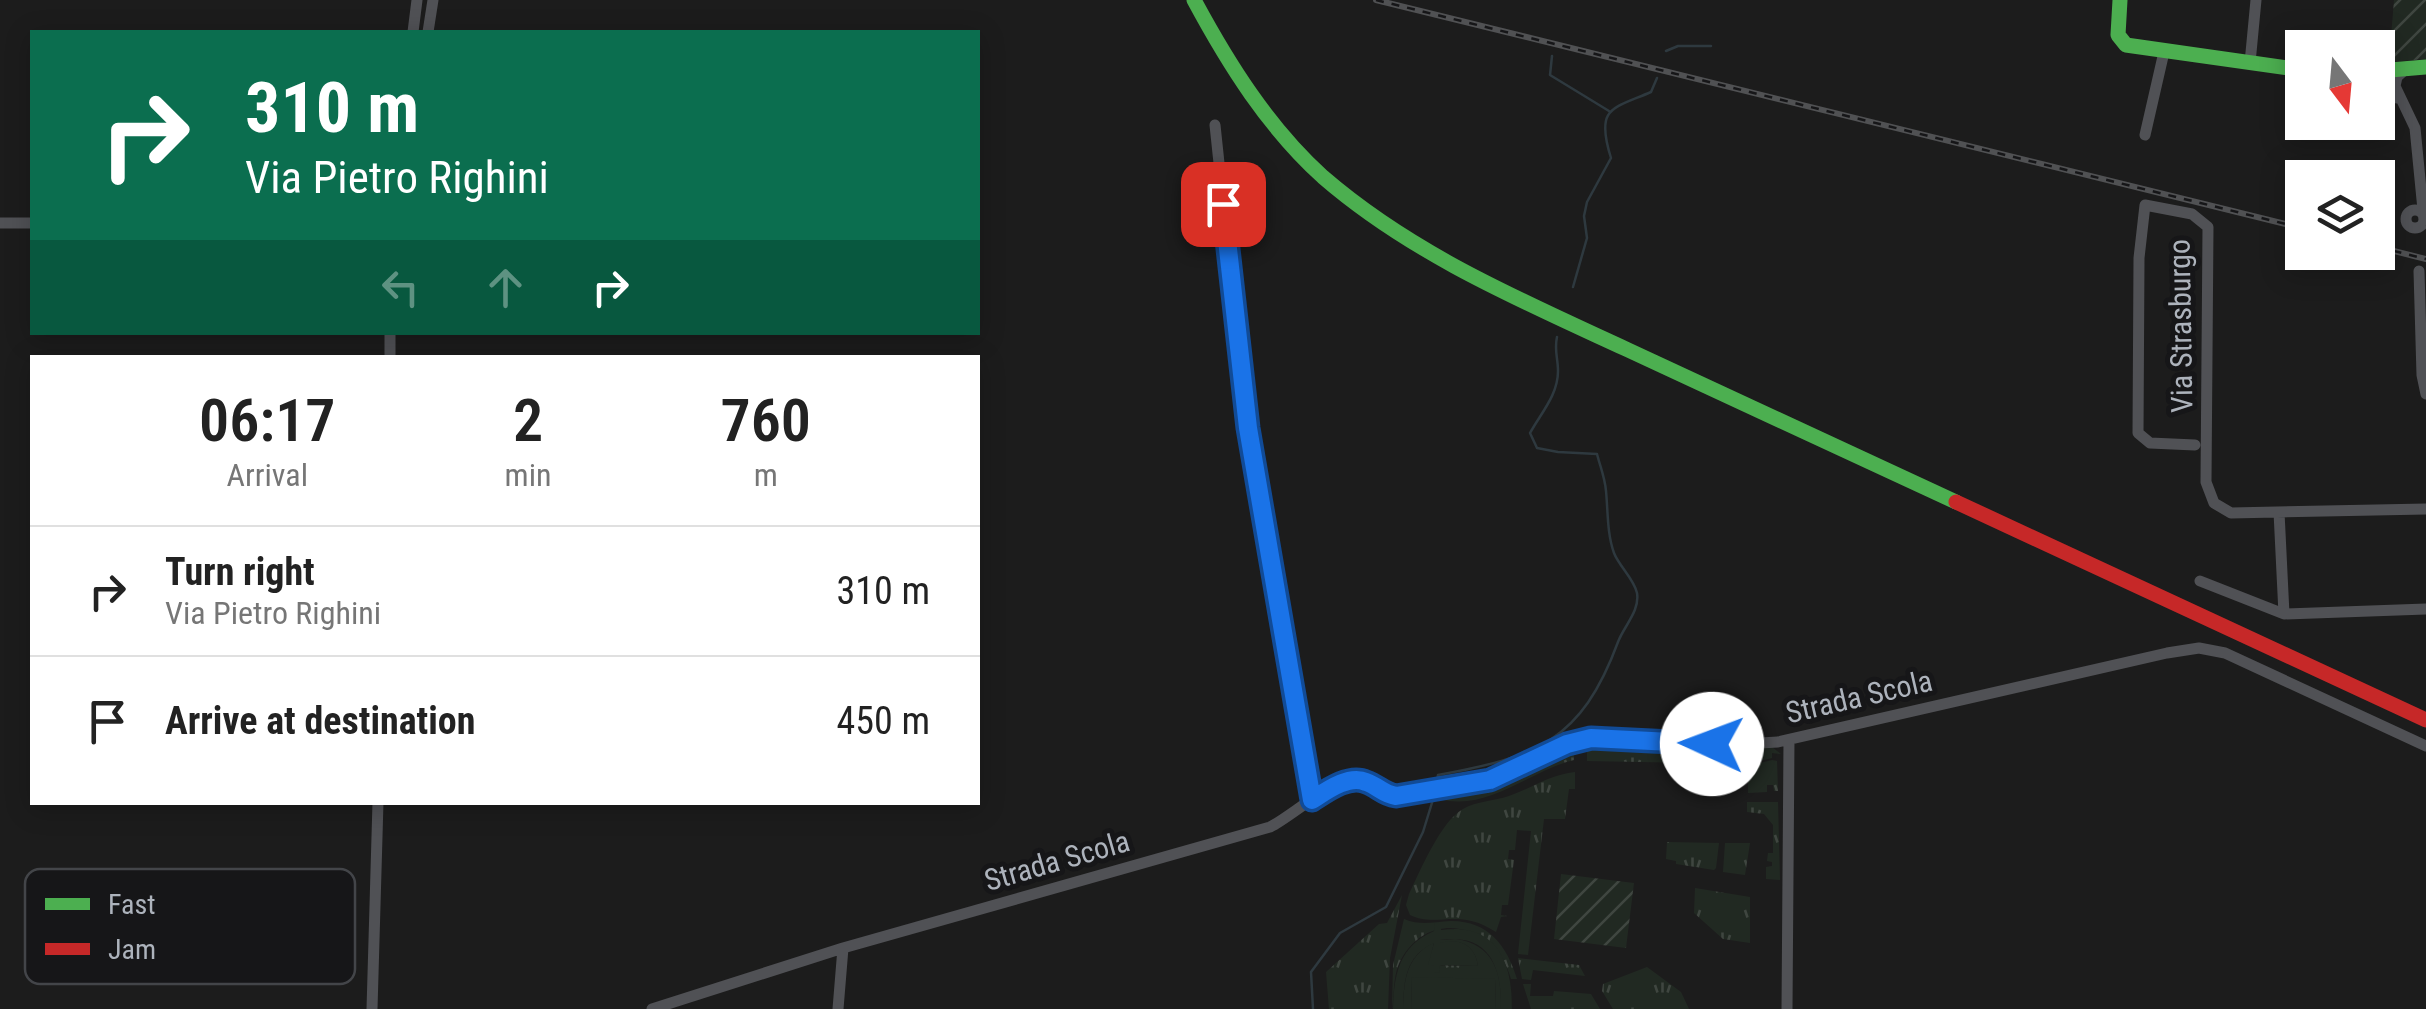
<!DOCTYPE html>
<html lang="en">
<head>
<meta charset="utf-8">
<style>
  body { margin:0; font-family:"Roboto Condensed",sans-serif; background:#f6f6f6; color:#222; height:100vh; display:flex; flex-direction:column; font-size:38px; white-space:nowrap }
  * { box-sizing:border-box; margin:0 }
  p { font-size:32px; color:#767676 }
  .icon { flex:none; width:55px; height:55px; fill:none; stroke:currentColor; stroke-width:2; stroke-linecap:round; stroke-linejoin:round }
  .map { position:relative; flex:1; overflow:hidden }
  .drawer { position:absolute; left:30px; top:355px; width:950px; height:450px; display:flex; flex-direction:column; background:#fff; border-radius:0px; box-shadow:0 5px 25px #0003 }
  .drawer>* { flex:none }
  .guide { position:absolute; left:30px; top:30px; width:950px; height:305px; border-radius:0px; box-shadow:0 5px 25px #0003; background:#0b6e4f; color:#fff; overflow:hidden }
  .needle { width:65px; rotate:164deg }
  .buttons { position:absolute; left:2285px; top:30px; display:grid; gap:20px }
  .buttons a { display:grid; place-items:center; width:110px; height:110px; border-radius:0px; background:#fff; box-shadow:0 5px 25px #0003; font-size:50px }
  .pin { position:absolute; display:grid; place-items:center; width:85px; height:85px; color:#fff; margin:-42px; border-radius:20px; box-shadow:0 5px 15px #0006 }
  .me { position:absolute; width:110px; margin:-55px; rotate:272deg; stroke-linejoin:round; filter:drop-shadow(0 0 8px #0008) }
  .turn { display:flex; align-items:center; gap:35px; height:210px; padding:0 50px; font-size:45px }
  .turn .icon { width:130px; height:130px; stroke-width:2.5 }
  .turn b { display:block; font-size:70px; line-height:85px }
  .lanes { display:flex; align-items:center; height:95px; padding:0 50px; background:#0003; justify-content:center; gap:50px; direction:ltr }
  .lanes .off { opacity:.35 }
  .eta { display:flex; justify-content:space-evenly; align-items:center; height:170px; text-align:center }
  .eta b { font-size:60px; font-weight:600; line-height:70px }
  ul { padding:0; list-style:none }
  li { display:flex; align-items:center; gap:30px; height:130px; padding:0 50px; border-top:2px solid #e0e0e0 }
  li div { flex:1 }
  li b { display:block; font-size:38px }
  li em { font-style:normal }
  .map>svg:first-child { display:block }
  .grass { fill:url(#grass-tufts) }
  .park { fill:#212922 }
  .garden { fill:url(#garden-furrows) }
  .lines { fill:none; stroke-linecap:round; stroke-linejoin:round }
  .stream { stroke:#2e393f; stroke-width:2.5 }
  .street { stroke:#505155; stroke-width:11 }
  .fast { stroke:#4caf50; stroke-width:15 }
  .jam { stroke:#c62828; stroke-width:15 }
  .rail-casing { stroke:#505153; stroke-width:6 }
  .rail { stroke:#161618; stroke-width:2.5; stroke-dasharray:8; stroke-linecap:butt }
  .route-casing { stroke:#114b97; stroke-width:25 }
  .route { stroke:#1a73e8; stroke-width:18 }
  .labels { text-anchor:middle; stroke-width:10; stroke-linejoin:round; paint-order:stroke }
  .street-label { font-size:30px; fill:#adb3bc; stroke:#161618 }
  .key { fill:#161618; stroke:#434549; stroke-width:2.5 }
  .key-label { font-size:28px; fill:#adb3bc }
</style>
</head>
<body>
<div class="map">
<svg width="2426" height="1009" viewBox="0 0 2426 1009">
  <defs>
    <pattern id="grass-tufts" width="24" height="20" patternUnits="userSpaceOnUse" patternTransform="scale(2.5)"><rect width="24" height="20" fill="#212922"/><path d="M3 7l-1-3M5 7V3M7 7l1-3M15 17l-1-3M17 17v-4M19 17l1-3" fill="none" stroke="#3f4640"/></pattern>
    <pattern id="garden-furrows" width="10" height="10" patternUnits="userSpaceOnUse" patternTransform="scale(2.5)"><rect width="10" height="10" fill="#212922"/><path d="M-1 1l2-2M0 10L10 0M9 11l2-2" fill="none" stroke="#3f4640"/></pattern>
  </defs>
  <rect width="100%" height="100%" fill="#1c1c1c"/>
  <path class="grass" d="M1581,743L1772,747L1781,754L1772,753V758L1748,764L1587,761V751H1574V760C1531,770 1487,812 1440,799L1439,793L1494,783Z
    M1772,760L1777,761L1778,791H1774L1773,785H1767V792L1748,793V766Z
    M1575,772V789H1569L1565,819H1544L1528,955L1518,954L1531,831L1517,830L1515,850H1509L1508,859L1514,860L1508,905H1502L1501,915L1507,916L1501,917L1496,932C1459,907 1437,928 1410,915L1406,905L1409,894C1420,871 1441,821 1463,809C1477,801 1494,801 1509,796C1534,787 1547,776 1575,772Z
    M1747,802H1778L1780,880L1766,879V867L1772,866V862L1767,861L1768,853H1773V825L1764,814L1747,812Z
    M1667,842L1719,843L1716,868L1714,870L1676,864V861L1666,859Z
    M1725,843H1750L1745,875L1723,872Z
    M1695,888L1750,897V943L1723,939L1694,913Z
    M1402,895L1390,958L1388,1009H1329L1326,972L1379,924L1387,923Z
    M1404,919C1420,926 1434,922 1451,921C1489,921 1507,946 1517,979H1511C1497,927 1434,907 1403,956C1392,973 1395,992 1392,1009L1393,965Z
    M1456,939C1495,945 1502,975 1501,1009H1495L1496,980L1412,978L1411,1009H1403C1404,980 1406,957 1434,942L1429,965L1478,966C1475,944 1459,938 1440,944V940Z
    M1518,958L1579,965L1585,976L1533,970L1531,980L1522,979Z
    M1647,967L1681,992L1689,1009H1613L1602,991L1603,984Z
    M1523,984H1531L1530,996H1553L1554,991L1591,994L1600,1009H1531Z"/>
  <path class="park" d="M1435,923H1441V930C1496,922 1513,962 1512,1009H1501C1502,968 1490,932 1440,940V943C1459,938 1475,944 1478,966L1440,965L1439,973L1434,972V965H1428L1434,943C1405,956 1404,981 1403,1009H1393C1394,974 1399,946 1434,931Z
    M1412,977L1496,979L1495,1009H1411Z"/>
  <path class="garden" d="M2394,0H2426V59L2389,62Z
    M1561,874L1634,883L1626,948L1554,939Z"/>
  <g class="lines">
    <path class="stream" d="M1666,51L1678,46H1711
      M1552,56L1550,75L1609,111
      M1573,287L1587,238L1584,216L1587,202L1611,158C1595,107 1612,109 1651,92L1657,78
      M1436,785L1438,775C1536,757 1581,742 1618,642C1624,626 1640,611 1637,593C1634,579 1619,566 1614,553C1607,534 1608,511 1606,491C1605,478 1600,466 1597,454L1558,452L1537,448L1530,433C1541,413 1558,395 1558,371C1558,358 1554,350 1557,337
      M1313,1009L1311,972L1340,933L1386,907L1423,832L1435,793"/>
    <path class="street" d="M413,32L417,0
      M428,32L433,0
      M2250,63L2256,0
      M2406,69L2397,77L2395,86L2415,128L2424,220
      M2378,83L2397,98
      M1215,125L1247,429L1312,800
      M2145,135L2164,52
      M2406 219a9 9 0 1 1 18 0a9 9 0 1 1-18 0Z
      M0,223H32
      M2419,271L2422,375L2426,394
      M390,358V332
      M2195,445L2150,443L2138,433L2139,258L2145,205L2192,214L2208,227L2206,482L2214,503L2231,513L2426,509
      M2279,512L2284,614
      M2200,581L2284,614L2426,609
      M372,1009L378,802
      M652,1009L843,948
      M838,1009L843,948L1270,827C1294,815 1334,776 1360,780C1374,782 1382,794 1396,796L1490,780L1562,746L1591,738L1724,745L1778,742L2167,653L2199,648L2225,653L2426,746
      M1787,1009L1789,740"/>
    <path class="fast" d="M1194,0C1229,65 1268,127 1323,177C1412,254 1520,300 1626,349C1736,400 1846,451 1956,502
      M2120,0L2118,35L2126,45L2302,70
      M2378,71L2426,67"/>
    <path class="jam" d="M1956,502L2426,720"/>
    <defs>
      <path id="rail" d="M1376,0L2302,228
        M2378,247L2426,259"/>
    </defs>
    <use href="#rail" class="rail-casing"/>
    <use href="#rail" class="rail"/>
  </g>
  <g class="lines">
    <defs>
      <path id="route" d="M1223,204L1248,428L1312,800C1326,791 1349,774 1366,782C1378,786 1383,794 1396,796L1490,780L1567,744L1591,738L1712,744"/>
    </defs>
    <use href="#route" class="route-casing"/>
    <use href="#route" class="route"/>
  </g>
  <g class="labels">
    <g class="street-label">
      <text transform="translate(2181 326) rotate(-91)" y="10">Via Strasburgo</text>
      <text transform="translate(1859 697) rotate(-13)" y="10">Strada Scola</text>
      <text transform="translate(1057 861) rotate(-16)" y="10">Strada Scola</text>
    </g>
  </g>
  <rect x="25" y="869" width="330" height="115" rx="15" class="key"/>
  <rect x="45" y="898" width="45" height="12" fill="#4caf50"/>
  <rect x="45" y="943" width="45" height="12" fill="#c62828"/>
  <g class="key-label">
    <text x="108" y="914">Fast</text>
    <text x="108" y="959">Jam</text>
  </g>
</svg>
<div class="buttons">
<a><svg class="needle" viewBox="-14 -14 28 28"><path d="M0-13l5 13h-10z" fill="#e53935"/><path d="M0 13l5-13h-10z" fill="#767676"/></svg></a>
<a><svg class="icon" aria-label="layers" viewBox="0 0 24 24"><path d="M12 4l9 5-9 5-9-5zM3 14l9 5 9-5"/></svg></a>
</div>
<div class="pin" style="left:1223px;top:204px;background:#d93025"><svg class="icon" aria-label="arrive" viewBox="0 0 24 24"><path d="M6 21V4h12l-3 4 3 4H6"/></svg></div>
<svg class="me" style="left:1712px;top:744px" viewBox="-20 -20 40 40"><circle r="19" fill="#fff"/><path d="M0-13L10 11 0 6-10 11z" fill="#1a73e8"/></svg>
<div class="guide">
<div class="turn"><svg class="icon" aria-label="right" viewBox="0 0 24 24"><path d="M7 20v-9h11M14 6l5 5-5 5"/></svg><div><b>310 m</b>Via Pietro Righini</div></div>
<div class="lanes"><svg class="icon off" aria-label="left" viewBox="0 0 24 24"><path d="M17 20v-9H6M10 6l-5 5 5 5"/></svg><svg class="icon off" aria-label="ahead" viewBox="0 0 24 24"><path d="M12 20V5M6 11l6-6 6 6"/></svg><svg class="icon" aria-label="right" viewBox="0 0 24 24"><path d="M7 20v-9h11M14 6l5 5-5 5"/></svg></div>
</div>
<section class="drawer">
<div class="eta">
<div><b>06:17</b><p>Arrival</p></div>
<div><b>2</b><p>min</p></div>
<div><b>760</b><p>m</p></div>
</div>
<ul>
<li><svg class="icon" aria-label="right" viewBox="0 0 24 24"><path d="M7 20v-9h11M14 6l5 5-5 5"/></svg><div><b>Turn right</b><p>Via Pietro Righini</p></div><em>310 m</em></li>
<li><svg class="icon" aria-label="arrive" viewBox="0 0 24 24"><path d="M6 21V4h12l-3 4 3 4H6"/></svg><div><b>Arrive at destination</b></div><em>450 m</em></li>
</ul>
</section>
</div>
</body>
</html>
